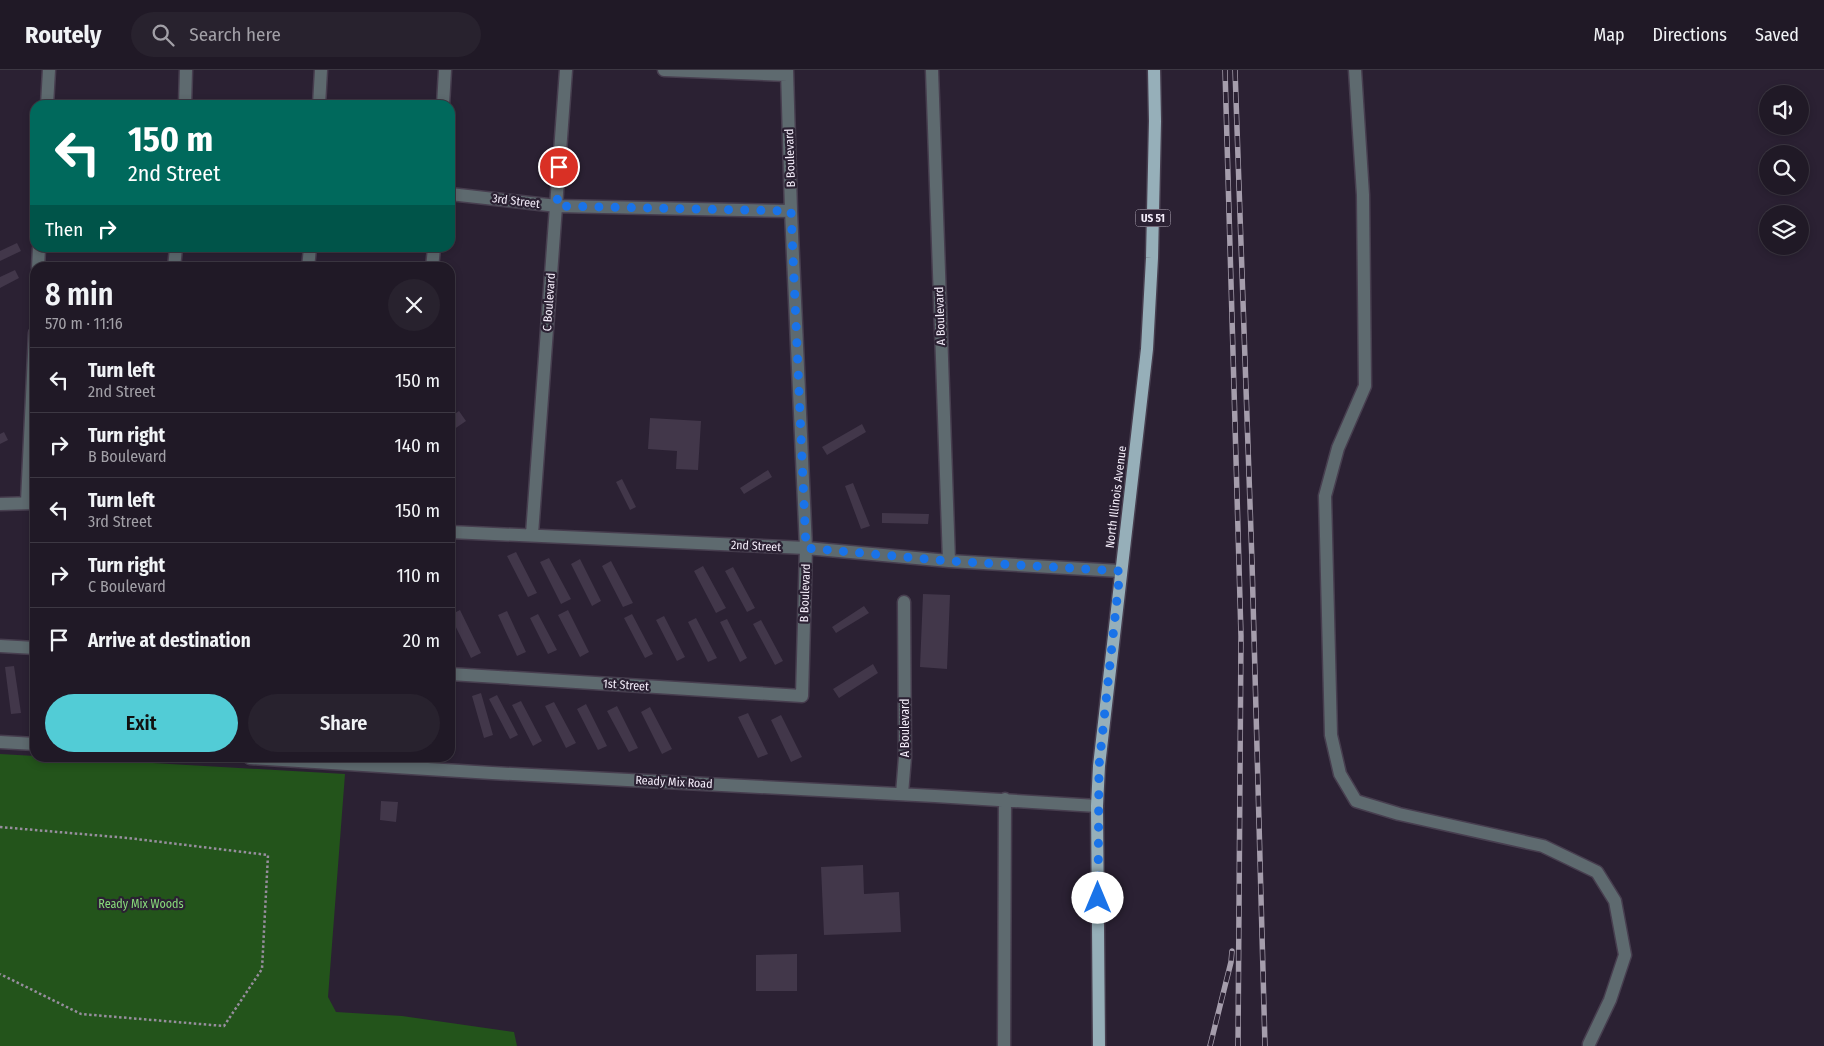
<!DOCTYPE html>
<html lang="en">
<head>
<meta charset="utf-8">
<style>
  body { margin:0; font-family:"Fira Sans Condensed",sans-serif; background:#28222e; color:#f1f3f6; height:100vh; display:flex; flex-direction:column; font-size:19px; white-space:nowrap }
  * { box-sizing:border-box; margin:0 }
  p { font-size:16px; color:#a2a0a7 }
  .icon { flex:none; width:28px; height:28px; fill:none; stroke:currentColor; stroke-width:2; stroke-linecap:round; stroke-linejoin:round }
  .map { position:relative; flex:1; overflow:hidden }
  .panel { position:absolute; left:30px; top:192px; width:425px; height:500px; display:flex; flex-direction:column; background:#201926; border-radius:15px; box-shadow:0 2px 8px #0003,0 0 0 1px #3d3843 }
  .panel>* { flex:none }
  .guide { position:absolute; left:30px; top:30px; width:425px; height:152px; border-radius:15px; box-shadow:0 2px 8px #0003,0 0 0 1px #3d3843; background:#00695c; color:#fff; overflow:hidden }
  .buttons { position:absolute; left:1759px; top:15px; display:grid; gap:10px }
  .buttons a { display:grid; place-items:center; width:50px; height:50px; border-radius:50%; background:#201926; box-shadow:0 2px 8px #0003,0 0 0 1px #3d3843; font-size:25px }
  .pin { position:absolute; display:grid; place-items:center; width:42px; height:42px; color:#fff; margin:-21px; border:2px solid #fff; border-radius:50%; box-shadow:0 1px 5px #0007 }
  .me { position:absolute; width:55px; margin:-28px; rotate:0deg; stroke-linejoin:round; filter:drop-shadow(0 0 4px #0008) }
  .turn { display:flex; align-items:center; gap:18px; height:105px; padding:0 15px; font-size:22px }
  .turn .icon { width:65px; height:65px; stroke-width:2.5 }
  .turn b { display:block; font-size:35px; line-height:42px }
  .then { display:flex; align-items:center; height:48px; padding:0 15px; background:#0003; gap:10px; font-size:19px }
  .round { display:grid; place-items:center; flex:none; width:52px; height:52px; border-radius:26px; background:#28222e }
  .head { display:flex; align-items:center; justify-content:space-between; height:85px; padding:0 15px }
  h1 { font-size:30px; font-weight:600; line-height:38px }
  .button { display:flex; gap:10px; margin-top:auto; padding:10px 15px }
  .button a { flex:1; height:58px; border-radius:30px; background:#52ccd6; color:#111; font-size:20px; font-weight:600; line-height:58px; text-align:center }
  .button a+a { background:#28222e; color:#f1f3f6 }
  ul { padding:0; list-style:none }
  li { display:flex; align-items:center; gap:15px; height:65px; padding:0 15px; border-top:1px solid #3d3843 }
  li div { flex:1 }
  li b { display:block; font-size:19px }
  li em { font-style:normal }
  header { display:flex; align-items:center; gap:30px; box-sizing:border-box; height:70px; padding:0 25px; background:#201926; border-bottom:1px solid #3d3843 }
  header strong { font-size:24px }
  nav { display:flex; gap:28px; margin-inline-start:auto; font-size:18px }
  .search { width:350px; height:45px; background:#28222e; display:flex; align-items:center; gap:12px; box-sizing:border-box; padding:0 18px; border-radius:28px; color:#a2a0a7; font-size:19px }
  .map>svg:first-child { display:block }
  .green { fill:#23541b }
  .building { fill:#42374a }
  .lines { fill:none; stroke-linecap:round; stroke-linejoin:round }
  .minor-casing { stroke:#473e4f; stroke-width:15 }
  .primary-casing { stroke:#473e4f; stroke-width:15 }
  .path { stroke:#978e9e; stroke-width:2.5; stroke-dasharray:2.5 2.5; stroke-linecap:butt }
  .minor { stroke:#5e6a6f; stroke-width:12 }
  .primary { stroke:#96afb9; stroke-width:12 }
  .rail-casing { stroke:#a59dac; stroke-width:5.5 }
  .rail { stroke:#2b2133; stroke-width:4; stroke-dasharray:11; stroke-linecap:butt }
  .route { stroke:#1a73e8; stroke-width:9; stroke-dasharray:0 16.2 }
  .labels { text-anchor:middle; stroke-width:4.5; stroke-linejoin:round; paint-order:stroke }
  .shield { fill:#2b2133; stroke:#b8b0be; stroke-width:1 }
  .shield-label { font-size:11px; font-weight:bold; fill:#f4edfa }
  .street-label { font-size:12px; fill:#f4edfa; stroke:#2b2133 }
  .park-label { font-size:12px; fill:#87da7a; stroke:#2b2133 }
</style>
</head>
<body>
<header>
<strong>Routely</strong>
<div class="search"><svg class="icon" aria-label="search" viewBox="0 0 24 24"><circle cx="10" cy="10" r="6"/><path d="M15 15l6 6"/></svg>Search here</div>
<nav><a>Map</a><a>Directions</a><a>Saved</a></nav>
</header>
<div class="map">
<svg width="1824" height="976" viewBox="0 0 1824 976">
  <rect width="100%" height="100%" fill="#2b2133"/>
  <path class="green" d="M0,684L35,686V688H66L345,704L328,927L336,942L402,946L514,962L517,976H0Z"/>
  <path class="building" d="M17,173L21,181L0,191V181Z
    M15,200L19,208L0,218V207Z
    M459,341L466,351L450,362V347Z
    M650,348L701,351L698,400L676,399L677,381L648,379Z
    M862,354L866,362L827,385L822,377Z
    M4,362L8,370L0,374V364Z
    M768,400L772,407L744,424L740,418Z
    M622,409L636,437L630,440L616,412Z
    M853,413L870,456L861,459L845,416Z
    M882,443L929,444L928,454L882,453Z
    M516,482L537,523L528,527L507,486Z
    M549,488L571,529L561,534L540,492Z
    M580,489L601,531L592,536L571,494Z
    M611,491L633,533L623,537L602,496Z
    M703,496L726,538L716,543L694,501Z
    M733,497L755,538L747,542L725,501Z
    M923,524L950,525L947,599L920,597Z
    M864,536L869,543L836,563L832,557Z
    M460,540L481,583L471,588L450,545Z
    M568,540L589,582L580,587L558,545Z
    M507,541L526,582L517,586L498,545Z
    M538,544L557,580L548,584L530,548Z
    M632,544L653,584L645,588L624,548Z
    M664,546L685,587L677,591L656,550Z
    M696,548L717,588L708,592L688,552Z
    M727,549L747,588L740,592L720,552Z
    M761,550L783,591L775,595L753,554Z
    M873,594L878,603L839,628L833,619Z
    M14,596L21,643L11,644L5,597Z
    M481,623L493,665L484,668L472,626Z
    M497,625L518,665L510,669L489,629Z
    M521,631L542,671L533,676L512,635Z
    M554,632L576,673L566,678L545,636Z
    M586,634L607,676L598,680L577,639Z
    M617,636L638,678L629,682L607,641Z
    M650,637L672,679L662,684L641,642Z
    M748,643L768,684L758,688L738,647Z
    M781,645L802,687L791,692L771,650Z
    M381,731L398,732L396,752L380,750Z
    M863,795L864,824L899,822L901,862L824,865L821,797Z
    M797,884V921H756V885Z"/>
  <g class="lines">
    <defs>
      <path id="minor" d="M664,0L787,5
        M932,0L949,491
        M1355,0L1363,125L1365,316L1338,378L1325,426L1331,665L1340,704L1356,731L1399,744L1543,776L1597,802L1615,831L1625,885L1610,930L1589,974V976
        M47,35L49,0
        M185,35L186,0
        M319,35L321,0
        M443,35L445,0
        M450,124L557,136L791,141
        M38,198L39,178
        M174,198L176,178
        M308,198L310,178
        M432,198L434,178
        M27,432L35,263
        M0,434L35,433
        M450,462L806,478L949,491L1120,501
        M532,464L566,0
        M0,576L35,578
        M450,604L802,626L806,478L791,141L787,0
        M0,672L35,674
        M250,688L492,703L935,726L1097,736
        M902,724L905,687L904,532
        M1004,976L1005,729"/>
      <path id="primary" d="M1099,976L1097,736L1099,696L1147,279L1152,188L1155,51L1154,0"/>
    </defs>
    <use href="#minor" class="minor-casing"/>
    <use href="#primary" class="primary-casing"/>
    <path class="path" d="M0,757L128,768L268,785L262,899L224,956L81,944L0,904"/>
    <use href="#minor" class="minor"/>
    <use href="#primary" class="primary"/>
    <defs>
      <path id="rail" d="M1225,0L1241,566L1238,976
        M1235,0L1252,492L1265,976
        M1210,976L1231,892L1232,881"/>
    </defs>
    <use href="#rail" class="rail-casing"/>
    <use href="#rail" class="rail"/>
  </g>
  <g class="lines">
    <path class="route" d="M559,97L557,136L791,141L806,478L949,491L1120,501L1099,696L1098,828"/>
  </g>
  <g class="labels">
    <rect class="shield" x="1135.5" y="139.5" width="35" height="17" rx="4"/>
    <g class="shield-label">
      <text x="1153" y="152">US 51</text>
    </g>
    <g class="street-label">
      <text transform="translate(790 88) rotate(-92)" y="4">B Boulevard</text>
      <text transform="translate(516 131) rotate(7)" y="4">3rd Street</text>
      <text transform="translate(549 232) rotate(-86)" y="4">C Boulevard</text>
      <text transform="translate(940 246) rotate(-92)" y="4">A Boulevard</text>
      <text transform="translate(1116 427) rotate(-83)" y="4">North Illinois Avenue</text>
      <text transform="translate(756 476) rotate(3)" y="4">2nd Street</text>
      <text transform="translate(805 523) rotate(-88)" y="4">B Boulevard</text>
      <text transform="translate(626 615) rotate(4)" y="4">1st Street</text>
      <text transform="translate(905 658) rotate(-90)" y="4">A Boulevard</text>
      <text transform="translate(674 712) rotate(3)" y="4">Ready Mix Road</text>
    </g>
    <g class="park-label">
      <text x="141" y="838">Ready Mix Woods</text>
    </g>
  </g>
</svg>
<div class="buttons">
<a><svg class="icon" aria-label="sound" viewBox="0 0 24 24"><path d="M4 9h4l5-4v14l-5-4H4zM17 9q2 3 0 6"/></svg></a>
<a><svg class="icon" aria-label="search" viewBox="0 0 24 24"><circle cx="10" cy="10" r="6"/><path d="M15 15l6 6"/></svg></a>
<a><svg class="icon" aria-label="layers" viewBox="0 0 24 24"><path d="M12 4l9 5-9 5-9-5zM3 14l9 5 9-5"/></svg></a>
</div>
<div class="pin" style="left:559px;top:97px;background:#d93025"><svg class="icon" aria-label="arrive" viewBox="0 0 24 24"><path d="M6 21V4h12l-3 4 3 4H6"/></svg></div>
<svg class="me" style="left:1098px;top:828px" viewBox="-20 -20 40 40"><circle r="19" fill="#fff"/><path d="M0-13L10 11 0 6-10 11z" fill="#1a73e8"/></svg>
<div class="guide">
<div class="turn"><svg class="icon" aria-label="left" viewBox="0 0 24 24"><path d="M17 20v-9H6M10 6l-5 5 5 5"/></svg><div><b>150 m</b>2nd Street</div></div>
<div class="then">Then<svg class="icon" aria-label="right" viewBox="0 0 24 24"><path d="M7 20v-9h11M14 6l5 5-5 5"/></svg></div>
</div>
<section class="panel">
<div class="head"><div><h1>8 min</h1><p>570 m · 11:16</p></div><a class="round"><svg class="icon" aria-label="close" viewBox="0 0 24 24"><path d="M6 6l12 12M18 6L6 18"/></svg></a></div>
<ul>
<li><svg class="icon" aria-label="left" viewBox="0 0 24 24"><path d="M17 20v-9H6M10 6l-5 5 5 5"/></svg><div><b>Turn left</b><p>2nd Street</p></div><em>150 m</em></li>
<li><svg class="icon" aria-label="right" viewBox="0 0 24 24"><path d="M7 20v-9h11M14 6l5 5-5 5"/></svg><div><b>Turn right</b><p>B Boulevard</p></div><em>140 m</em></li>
<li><svg class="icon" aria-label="left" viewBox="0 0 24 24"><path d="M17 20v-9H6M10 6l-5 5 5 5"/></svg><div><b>Turn left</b><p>3rd Street</p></div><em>150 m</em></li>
<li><svg class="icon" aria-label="right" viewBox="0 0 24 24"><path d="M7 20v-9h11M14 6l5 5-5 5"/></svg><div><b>Turn right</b><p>C Boulevard</p></div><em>110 m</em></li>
<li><svg class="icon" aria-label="arrive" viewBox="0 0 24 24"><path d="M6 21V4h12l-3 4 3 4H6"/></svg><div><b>Arrive at destination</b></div><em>20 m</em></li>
</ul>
<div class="button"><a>Exit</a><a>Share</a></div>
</section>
</div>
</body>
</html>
